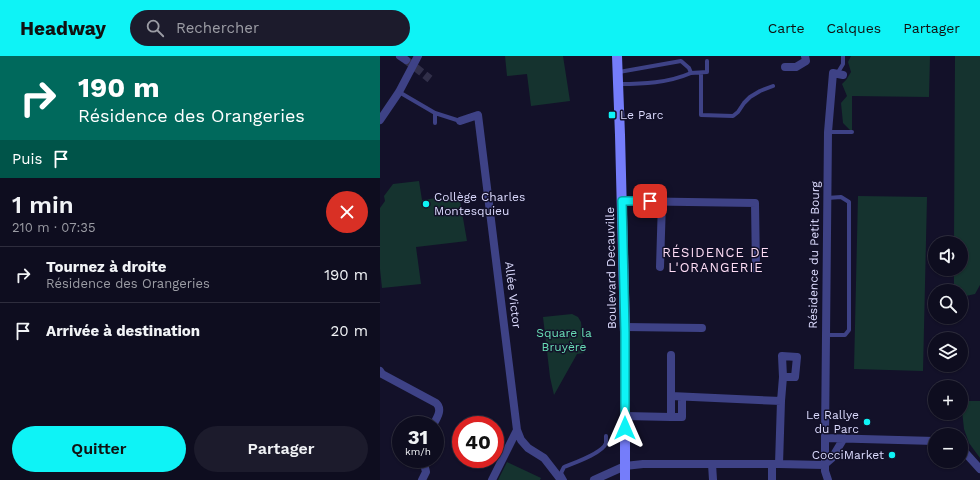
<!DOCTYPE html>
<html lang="fr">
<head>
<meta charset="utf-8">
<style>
  body { margin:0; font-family:"Work Sans",sans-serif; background:#1c1b2c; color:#f1f3f6; height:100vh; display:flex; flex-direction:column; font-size:15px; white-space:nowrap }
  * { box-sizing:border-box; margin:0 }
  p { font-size:13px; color:#9b9ca4 }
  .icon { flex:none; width:22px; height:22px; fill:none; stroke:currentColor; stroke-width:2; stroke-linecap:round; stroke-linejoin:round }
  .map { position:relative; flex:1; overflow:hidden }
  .details { display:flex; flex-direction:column; background:#0e0d1f; width:380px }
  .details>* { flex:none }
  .banner { background:#00695c; color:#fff; overflow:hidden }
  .fabs { position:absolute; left:548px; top:180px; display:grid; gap:8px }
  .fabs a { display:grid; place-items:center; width:40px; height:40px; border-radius:50%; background:#0e0d1f; box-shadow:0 1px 3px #0004,0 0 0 1px #2e2d3d; font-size:20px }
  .speed { position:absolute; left:12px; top:360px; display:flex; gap:8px; font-size:20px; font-weight:700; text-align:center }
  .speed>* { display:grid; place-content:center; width:52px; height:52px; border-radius:50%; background:#0e0d1f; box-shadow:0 1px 3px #0004,0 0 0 1px #2e2d3d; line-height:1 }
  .speed small { font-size:10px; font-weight:400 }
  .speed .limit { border:6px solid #d22; background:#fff; color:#111 }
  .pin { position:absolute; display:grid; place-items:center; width:34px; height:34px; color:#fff; margin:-17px; border-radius:8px; box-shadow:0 2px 6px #0006 }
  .me { position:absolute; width:44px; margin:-22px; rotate:0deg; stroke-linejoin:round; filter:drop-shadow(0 0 3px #0008) }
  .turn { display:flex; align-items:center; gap:14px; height:84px; padding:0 12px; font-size:18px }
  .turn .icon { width:52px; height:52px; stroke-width:2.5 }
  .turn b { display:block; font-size:28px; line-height:34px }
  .then { display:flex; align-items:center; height:38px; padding:0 12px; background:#0003; gap:8px; font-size:15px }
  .round { display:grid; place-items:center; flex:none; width:42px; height:42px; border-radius:21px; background:#1c1b2c }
  .headline { display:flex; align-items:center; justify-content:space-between; height:68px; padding:0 12px }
  h1 { font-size:24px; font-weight:600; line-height:30px }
  .primary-button { display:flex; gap:8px; margin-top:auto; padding:8px 12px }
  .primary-button a { flex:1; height:46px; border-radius:24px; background:#0ef3f6; color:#111; font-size:16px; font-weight:600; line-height:46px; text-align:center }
  .primary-button a+a { background:#1c1b2c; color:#f1f3f6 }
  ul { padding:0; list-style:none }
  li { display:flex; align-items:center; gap:12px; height:56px; padding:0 12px; border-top:1px solid #2e2d3d }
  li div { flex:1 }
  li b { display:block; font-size:15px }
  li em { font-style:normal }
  header { display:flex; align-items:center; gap:24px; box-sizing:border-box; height:56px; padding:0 20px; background:#0ef3f6; color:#111 }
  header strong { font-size:19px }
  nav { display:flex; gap:22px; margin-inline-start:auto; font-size:14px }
  .search { width:280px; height:36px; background:#1c1b2c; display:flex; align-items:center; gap:10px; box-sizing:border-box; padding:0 14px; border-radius:22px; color:#9b9ca4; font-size:15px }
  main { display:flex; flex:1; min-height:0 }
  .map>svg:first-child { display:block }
  .green { fill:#15332f }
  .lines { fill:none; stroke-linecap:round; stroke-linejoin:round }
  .street-tunnel { stroke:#312f49; stroke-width:8; stroke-dasharray:8 4; stroke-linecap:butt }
  .lane { stroke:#3e4286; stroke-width:4 }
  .street { stroke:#3e4286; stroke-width:8 }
  .secondary { stroke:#757dfa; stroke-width:10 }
  .route-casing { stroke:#099ea0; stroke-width:10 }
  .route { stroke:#0ef3f6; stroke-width:7 }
  .poi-dot { fill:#0ef3f6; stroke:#131129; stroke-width:1.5 }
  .labels { text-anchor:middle; stroke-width:3; stroke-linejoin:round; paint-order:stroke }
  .poi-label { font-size:12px; fill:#dcdbfe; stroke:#131129; text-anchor:start }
  .street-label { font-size:12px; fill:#dcdbfe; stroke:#131129 }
  .park-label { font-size:12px; fill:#68ddb5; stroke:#131129 }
  .neighbourhood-label { font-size:13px; letter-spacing:1px; fill:#feddf5; stroke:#131129 }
</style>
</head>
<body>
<header>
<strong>Headway</strong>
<div class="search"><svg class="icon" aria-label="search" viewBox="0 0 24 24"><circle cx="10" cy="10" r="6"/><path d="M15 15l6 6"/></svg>Rechercher</div>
<nav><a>Carte</a><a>Calques</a><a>Partager</a></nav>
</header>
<main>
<section class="details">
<div class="banner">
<div class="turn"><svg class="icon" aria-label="right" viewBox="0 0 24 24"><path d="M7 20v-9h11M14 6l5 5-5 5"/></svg><div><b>190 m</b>Résidence des Orangeries</div></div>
<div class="then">Puis<svg class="icon" aria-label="arrive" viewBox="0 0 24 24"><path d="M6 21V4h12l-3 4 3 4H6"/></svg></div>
</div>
<div class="headline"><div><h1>1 min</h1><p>210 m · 07:35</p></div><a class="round" style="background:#d93025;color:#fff"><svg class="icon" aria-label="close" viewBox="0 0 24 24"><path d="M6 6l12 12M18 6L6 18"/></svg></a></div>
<ul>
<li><svg class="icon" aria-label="right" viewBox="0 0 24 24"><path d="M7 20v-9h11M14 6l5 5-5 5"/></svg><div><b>Tournez à droite</b><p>Résidence des Orangeries</p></div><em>190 m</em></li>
<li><svg class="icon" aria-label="arrive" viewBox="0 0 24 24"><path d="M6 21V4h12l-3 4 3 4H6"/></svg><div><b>Arrivée à destination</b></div><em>20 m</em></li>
</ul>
<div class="primary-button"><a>Quitter</a><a>Partager</a></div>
</section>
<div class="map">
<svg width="600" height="424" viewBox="0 0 600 424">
  <rect width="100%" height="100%" fill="#131129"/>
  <path class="green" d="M125,0H183L190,45L151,50L147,18L127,20Z
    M471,0H550L549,41L472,40V76L463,67L461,47L467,40L462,28L466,24L471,16L468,6Z
    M575,0H600V229L595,238L581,241V235H571L574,232V213H581V187H574Z
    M39,125L42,144L79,139L87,185L36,191L41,228L2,232L0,213V152L5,145L4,140L13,128Z
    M478,140L547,141L543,315L474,313Z
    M192,258L198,261L201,266L204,297L197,298L174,339L170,321L163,261Z
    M581,345H600V402L589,387L584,373Z
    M127,406L161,422L160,424H118Z"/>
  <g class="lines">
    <path class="street-tunnel" d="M26,4L50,23"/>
    <path class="lane" d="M239,16L301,5L309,12L311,17L327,16V5
      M321,17V59L353,60L358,56L364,47L370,41L380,35L393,30
      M457,18L463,8V0
      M239,28C263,28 288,27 311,17
      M19,36L55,57L80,65
      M55,57V67
      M448,76H472
      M446,279H465L469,274V146L461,141L447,142
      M185,424L181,417L184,411C194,407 223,397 226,387C226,385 226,382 226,380"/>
    <path class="street" d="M20,0L26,4
      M405,11H416L426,5L425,0
      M0,64L19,36L38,0
      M80,65L98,59L137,374L141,384L148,392L164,402L171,411L181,424
      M242,145L375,147L376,213
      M280,211L282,145
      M245,271L322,272
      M0,315L2,318L56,347C63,353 57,362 53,369
      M291,340V299
      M302,341V361H291V340L401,345
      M245,360L291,361
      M445,382L448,76L453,17L463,19
      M581,392L600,413
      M332,408L333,424
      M392,408V424
      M399,408L401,345L403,321L402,300L417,301L415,321H403
      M444,409L452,402L464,382
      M42,424L46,416L43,403
      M112,424L137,374
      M214,424L245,410L263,408H399L444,409
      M448,424L445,415V382L555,385"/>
    <path class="secondary" d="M237,0L240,79L245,276V424"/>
  </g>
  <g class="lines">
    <defs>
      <path id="route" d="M245,372V276L242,145H270"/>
    </defs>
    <use href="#route" class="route-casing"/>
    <use href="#route" class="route"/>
  </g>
  <g class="poi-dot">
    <rect x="228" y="55" width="8" height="8" rx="2"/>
    <circle cx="46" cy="148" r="4"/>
    <circle cx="487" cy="366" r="4"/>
    <circle cx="512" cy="399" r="4"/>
  </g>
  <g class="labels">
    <g class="poi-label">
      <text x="240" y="63">Le Parc</text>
      <text x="54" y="145">Collège Charles<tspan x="54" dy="14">Montesquieu</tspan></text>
      <text x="479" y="363" text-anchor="end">Le Rallye<tspan x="479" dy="14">du Parc</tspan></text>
      <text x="504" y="403" text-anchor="end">CocciMarket</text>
    </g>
    <g class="street-label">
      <text transform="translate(434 199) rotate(-89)" y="4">Résidence du Petit Bourg</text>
      <text transform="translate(231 212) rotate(-91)" y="4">Boulevard Decauville</text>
      <text transform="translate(133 239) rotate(83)" y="4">Allée Victor</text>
    </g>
    <g class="park-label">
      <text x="184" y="281">Square la<tspan x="184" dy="14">Bruyère</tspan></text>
    </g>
    <g class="neighbourhood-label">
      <text x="336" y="201">RÉSIDENCE DE<tspan x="336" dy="15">L'ORANGERIE</tspan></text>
    </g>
  </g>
</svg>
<div class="fabs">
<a><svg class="icon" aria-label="sound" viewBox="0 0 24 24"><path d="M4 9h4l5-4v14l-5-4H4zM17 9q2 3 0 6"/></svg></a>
<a><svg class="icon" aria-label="search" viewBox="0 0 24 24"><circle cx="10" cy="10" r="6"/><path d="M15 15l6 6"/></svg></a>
<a><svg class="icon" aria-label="layers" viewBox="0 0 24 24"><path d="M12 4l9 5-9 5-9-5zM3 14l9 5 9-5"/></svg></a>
<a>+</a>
<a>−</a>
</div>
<div class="speed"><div>31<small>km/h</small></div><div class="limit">40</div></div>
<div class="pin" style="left:270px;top:145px;background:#d93025"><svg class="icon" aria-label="arrive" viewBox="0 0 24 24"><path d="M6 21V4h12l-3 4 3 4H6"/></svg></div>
<svg class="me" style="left:245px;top:372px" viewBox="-20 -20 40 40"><path d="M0-17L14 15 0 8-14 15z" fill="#0ef3f6" stroke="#fff" stroke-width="4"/></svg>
</div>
</main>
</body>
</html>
